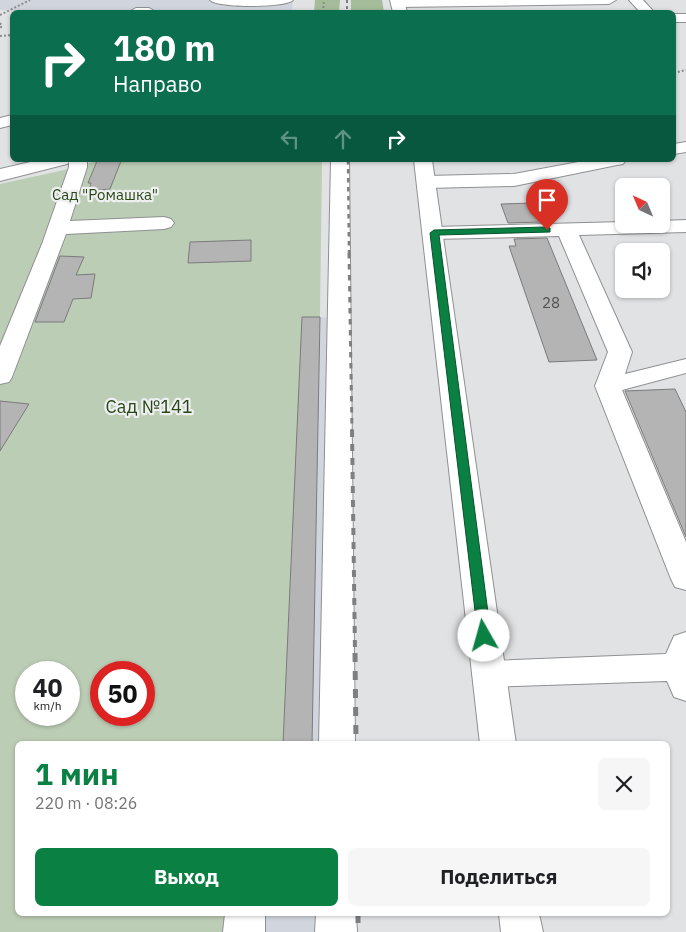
<!DOCTYPE html>
<html lang="ru">
<head>
<meta charset="utf-8">
<style>
  body { margin:0; font-family:"IBM Plex Sans",sans-serif; background:#f6f6f6; color:#202124; height:100vh; display:flex; flex-direction:column; font-size:19px; white-space:nowrap }
  * { box-sizing:border-box; margin:0 }
  p { font-size:16px; color:#757577 }
  .icon { flex:none; width:28px; height:28px; fill:none; stroke:currentColor; stroke-width:2; stroke-linecap:round; stroke-linejoin:round }
  .map { position:relative; flex:1; overflow:hidden }
  .sheet { position:absolute; left:15px; top:741px; width:655px; height:175px; display:flex; flex-direction:column; background:#fff; border-radius:8px; box-shadow:0 1px 4px #0004 }
  .sheet>* { flex:none }
  .guide { position:absolute; left:10px; top:10px; width:666px; height:152px; border-radius:8px; box-shadow:0 1px 4px #0004; background:#0b6e4f; color:#fff; overflow:hidden }
  .needle { width:32px; rotate:316deg }
  .tools { position:absolute; left:615px; top:178px; display:grid; gap:10px }
  .tools a { display:grid; place-items:center; width:55px; height:55px; border-radius:8px; background:#fff; box-shadow:0 1px 4px #0004; font-size:25px }
  .speed { position:absolute; left:15px; top:661px; display:flex; gap:10px; font-size:25px; font-weight:700; text-align:center }
  .speed>* { display:grid; place-content:center; width:65px; height:65px; border-radius:50%; background:#fff; box-shadow:0 1px 4px #0004; line-height:1 }
  .speed small { font-size:12px; font-weight:400 }
  .speed .limit { border:8px solid #d22; background:#fff; color:#111 }
  .pin { position:absolute; display:grid; place-items:center; width:42px; height:42px; color:#fff; margin:-51px -21px; border-radius:50% 50% 50% 0; rotate:-45deg; box-shadow:0 0 5px #0007 }
  .pin .icon { rotate:45deg }
  .me { position:absolute; width:55px; margin:-28px; rotate:353deg; stroke-linejoin:round; filter:drop-shadow(0 0 4px #0008) }
  .turn { display:flex; align-items:center; gap:18px; height:105px; padding:0 20px; font-size:22px }
  .turn .icon { width:65px; height:65px; stroke-width:2.5 }
  .turn b { display:block; font-size:35px; line-height:42px }
  .lanes { display:flex; align-items:center; height:48px; padding:0 20px; background:#0003; justify-content:center; gap:25px; direction:ltr }
  .lanes .off { opacity:.35 }
  .round { display:grid; place-items:center; flex:none; width:52px; height:52px; border-radius:8px; background:#f6f6f6 }
  .overview { display:flex; align-items:center; justify-content:space-between; height:85px; padding:0 20px }
  h1 { font-size:30px; font-weight:700; line-height:38px; color:#0b8043 }
  .button { display:flex; gap:10px; margin-top:auto; padding:10px 20px }
  .button a { flex:1; height:58px; border-radius:8px; background:#0b8043; color:#fff; font-size:20px; font-weight:700; line-height:58px; text-align:center }
  .button a+a { background:#f6f6f6; color:#202124 }
  .map>svg:first-child { display:block }
  .built { fill:#d1d6de }
  .green { fill:#bccdb5; fill-rule:evenodd }
  .forest { fill:#a5bc9a }
  .building { fill:#b5b4b5; stroke:#7b7a7c }
  .lines { fill:none; stroke-linecap:round; stroke-linejoin:round }
  .minor-casing { stroke:#8f9092; stroke-width:2 }
  .major-casing { stroke:#8f9092; stroke-width:2 }
  .path { stroke:#8b8b8d; stroke-width:2; stroke-dasharray:2 2; stroke-linecap:butt }
  .minor { fill:#fff; fill-rule:evenodd }
  .major { fill:#fff; fill-rule:evenodd }
  .rail-far4 { stroke:#7e7f80; stroke-width:2; stroke-dasharray:3 3; stroke-linecap:butt }
  .rail-far3 { stroke:#7e7f80; stroke-width:2.5; stroke-dasharray:4.5 4.5; stroke-linecap:butt }
  .rail-far2 { stroke:#7e7f80; stroke-width:3; stroke-dasharray:5.5 5.5; stroke-linecap:butt }
  .rail-far1 { stroke:#7e7f80; stroke-width:4; stroke-dasharray:7 7; stroke-linecap:butt }
  .rail { stroke:#7e7f80; stroke-width:5; stroke-dasharray:9 9; stroke-linecap:butt }
  .route { fill:#0b8043; stroke:#07532c }
  .labels { text-anchor:middle; stroke-width:4.5; stroke-linejoin:round; paint-order:stroke }
  .far-park-label { font-size:15px; fill:#284716; stroke:#eeeff1 }
  .number-label { font-size:15px; fill:#505050 }
  .park-label { font-size:18px; fill:#284716; stroke:#eeeff1 }
</style>
</head>
<body>
<div class="map">
<svg width="686" height="932" viewBox="0 0 686 932">
  <rect width="100%" height="100%" fill="#e1e2e4"/>
  <path class="built" d="M0,0H293L292,12H43L0,10Z
    M339,317L337,744H283L302,318Z
    M245,914H337V932H243Z"/>
  <path class="green" d="M99,160H322L320,317L303,318L284,744H18V914H245L243,932H0V184L78,167ZM26,672H69V715H26ZM101,672H144V715H101Z"/>
  <path class="forest" d="M315,0H340L339,12H314Z
    M351,0H382L384,12H351Z"/>
  <path class="building" d="M97,161H121L110,189L89,191L91,183H88Z
    M533,203L541,222L508,223L501,204Z
    M547,238L597,360L549,362L509,246H516L514,239Z
    M251,240V261L188,263L190,242Z
    M60,256L84,257L76,275L95,274L91,298L73,299L64,322H35Z
    M302,317H320L312,744H283Z
    M675,389L686,412V537L625,391Z
    M0,401L29,404L0,451Z"/>
  <g class="lines">
    <defs>
      <path id="minor" d="M210,0H293C286,8 217,8 210,0Z
        M393,0H616L609,4L398,7L393,6L391,3Z
        M629,0H643L654,12H640Z
        M136,8H149L156,12H129Z
        M674,14H686V22H674Z
        M12,115V125L0,128V118Z
        M686,142V152L674,154V144Z
        M39,160H87V167L70,221L164,217L171,219L174,223L171,227L164,229L66,234L12,377L9,382L0,384V346L42,244L69,167V162L67,164L0,181V169Z
        M331,160H349L355,744H319Z
        M589,160H626L623,164L617,165L514,186L427,188L420,186L418,182L420,178L427,176L514,174Z
        M686,220V232L579,235L632,352L625,374L686,359V373L622,390L686,542V590L675,587L671,579L595,386L608,352L559,236L434,239L427,237L424,233L427,229L434,227L624,222V224H661V221Z
        M686,632V701L674,697L667,681L489,687L477,683L472,674L477,665L489,661L666,654L674,636Z
        M225,914H265V932H223Z
        M316,914H356L357,932H315Z"/>
      <path id="major" d="M390,0H404L407,12H393Z
        M414,160H432L516,744H480Z
        M499,914H539L543,932H501Z"/>
    </defs>
    <use href="#minor" class="minor-casing"/>
    <use href="#major" class="major-casing"/>
    <path class="path" d="M323,12L324,0
      M0,15L30,0
      M0,23L2,26L0,28
      M0,36L12,35
      M674,73L686,70"/>
    <use href="#minor" class="minor"/>
    <use href="#major" class="major"/>
    <path class="rail-far4" d="M347,0V12"/>
    <path class="rail-far3" d="M348,160L349,254"/>
    <path class="rail-far2" d="M349,253L352,432"/>
    <path class="rail-far1" d="M352,430L355,654"/>
    <path class="rail" d="M355,653L356,744
      M358,914V932"/>
  </g>
  <path class="route" d="M547,227L550,228V232L439,235L491,636L489,640L484,641L480,640L478,636L430,233L434,230Z"/>
  <g class="labels">
    <g class="far-park-label">
      <text x="105" y="200">Сад "Ромашка"</text>
    </g>
    <g class="number-label">
      <text x="551" y="308">28</text>
    </g>
    <g class="park-label">
      <text x="149" y="413">Сад №141</text>
    </g>
  </g>
</svg>
<div class="tools">
<a><svg class="needle" viewBox="-14 -14 28 28"><path d="M0-13l5 13h-10z" fill="#e53935"/><path d="M0 13l5-13h-10z" fill="#757577"/></svg></a>
<a><svg class="icon" aria-label="sound" viewBox="0 0 24 24"><path d="M4 9h4l5-4v14l-5-4H4zM17 9q2 3 0 6"/></svg></a>
</div>
<div class="speed"><div>40<small>km/h</small></div><div class="limit">50</div></div>
<div class="pin" style="left:547px;top:230px;background:#d93025"><svg class="icon" aria-label="arrive" viewBox="0 0 24 24"><path d="M6 21V4h12l-3 4 3 4H6"/></svg></div>
<svg class="me" style="left:484px;top:636px" viewBox="-20 -20 40 40"><circle r="19" fill="#fff"/><path d="M0-13L10 11 0 6-10 11z" fill="#0b8043"/></svg>
<div class="guide">
<div class="turn"><svg class="icon" aria-label="right" viewBox="0 0 24 24"><path d="M7 20v-9h11M14 6l5 5-5 5"/></svg><div><b>180 m</b>Направо</div></div>
<div class="lanes"><svg class="icon off" aria-label="left" viewBox="0 0 24 24"><path d="M17 20v-9H6M10 6l-5 5 5 5"/></svg><svg class="icon off" aria-label="ahead" viewBox="0 0 24 24"><path d="M12 20V5M6 11l6-6 6 6"/></svg><svg class="icon" aria-label="right" viewBox="0 0 24 24"><path d="M7 20v-9h11M14 6l5 5-5 5"/></svg></div>
</div>
<section class="sheet">
<div class="overview"><div><h1>1 мин</h1><p>220 m · 08:26</p></div><a class="round"><svg class="icon" aria-label="close" viewBox="0 0 24 24"><path d="M6 6l12 12M18 6L6 18"/></svg></a></div>
<div class="button"><a>Выход</a><a>Поделиться</a></div>
</section>
</div>
</body>
</html>
